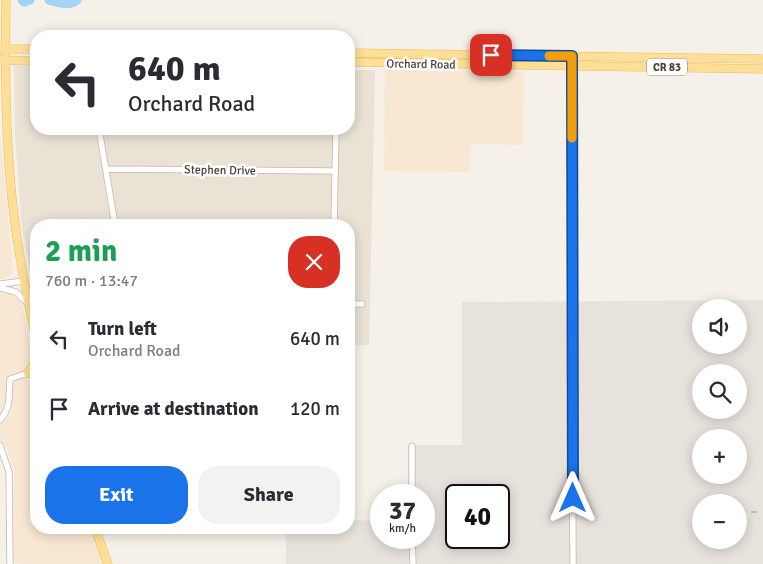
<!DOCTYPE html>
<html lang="en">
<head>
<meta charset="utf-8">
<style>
  body { margin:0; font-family:Signika,sans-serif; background:#f2f2f3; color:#2b2b33; height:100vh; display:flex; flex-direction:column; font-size:19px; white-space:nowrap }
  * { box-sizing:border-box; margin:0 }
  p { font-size:16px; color:#7c7c81 }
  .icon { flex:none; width:28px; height:28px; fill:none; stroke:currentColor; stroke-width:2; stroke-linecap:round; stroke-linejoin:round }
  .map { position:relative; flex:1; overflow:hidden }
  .drawer { position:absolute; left:30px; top:219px; width:325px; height:315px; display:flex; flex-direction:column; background:#fff; border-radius:20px; box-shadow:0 2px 12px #0003 }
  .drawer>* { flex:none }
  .hud { position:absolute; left:30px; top:30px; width:325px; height:105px; border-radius:20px; box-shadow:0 2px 12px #0003; background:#fff; color:#2b2b33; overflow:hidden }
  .fabs { position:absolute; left:692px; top:299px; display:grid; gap:10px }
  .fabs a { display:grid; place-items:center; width:55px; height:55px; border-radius:50%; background:#fff; box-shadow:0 2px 12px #0003; font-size:25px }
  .speed { position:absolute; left:370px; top:484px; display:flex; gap:10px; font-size:25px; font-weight:700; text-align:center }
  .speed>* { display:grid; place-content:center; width:65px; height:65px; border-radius:50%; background:#fff; box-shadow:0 2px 12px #0003; line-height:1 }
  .speed small { font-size:12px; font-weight:400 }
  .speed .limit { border:2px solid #111; border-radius:8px; background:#fff; color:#111 }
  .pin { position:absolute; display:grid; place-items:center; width:42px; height:42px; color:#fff; margin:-21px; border-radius:10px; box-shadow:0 2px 8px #0006 }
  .me { position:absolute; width:55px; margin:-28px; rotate:0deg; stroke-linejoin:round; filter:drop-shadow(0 0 4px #0008) }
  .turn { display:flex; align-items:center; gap:18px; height:105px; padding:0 15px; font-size:22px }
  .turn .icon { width:65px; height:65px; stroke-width:2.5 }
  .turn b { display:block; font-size:35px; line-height:42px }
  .round { display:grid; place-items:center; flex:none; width:52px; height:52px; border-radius:20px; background:#f2f2f3 }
  .headline { display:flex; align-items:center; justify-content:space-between; height:85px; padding:0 15px }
  h1 { font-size:30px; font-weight:800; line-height:38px; color:#1e9e55 }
  .cta { display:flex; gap:10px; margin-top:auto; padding:10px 15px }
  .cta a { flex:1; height:58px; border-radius:20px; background:#1a73e8; color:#fff; font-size:20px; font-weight:800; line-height:58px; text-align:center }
  .cta a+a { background:#f2f2f3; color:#2b2b33 }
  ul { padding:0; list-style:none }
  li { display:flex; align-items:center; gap:15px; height:70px; padding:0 15px }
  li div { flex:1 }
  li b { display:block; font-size:19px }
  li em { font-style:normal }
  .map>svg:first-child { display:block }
  .residential { fill:#e9e2d5 }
  .commercial { fill:#f8e7d2 }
  .industrial { fill:#e7e2dc; fill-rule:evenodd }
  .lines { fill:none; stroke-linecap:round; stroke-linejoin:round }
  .river { stroke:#a0d5f6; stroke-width:9 }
  .minor-casing { stroke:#c1b8aa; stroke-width:7 }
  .major-casing { stroke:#ecbd5f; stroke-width:9 }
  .minor { stroke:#fff; stroke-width:5.5 }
  .major { stroke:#ffde97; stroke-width:8 }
  .rail { stroke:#979797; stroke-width:1; stroke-dasharray:6 6; stroke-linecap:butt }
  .route-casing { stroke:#114b97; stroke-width:12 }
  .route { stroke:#1a73e8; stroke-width:9 }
  .slow { stroke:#f59e0b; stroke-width:9 }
  .labels { text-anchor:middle; stroke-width:5; stroke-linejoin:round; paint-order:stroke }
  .shield { fill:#fff; stroke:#807a72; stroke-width:1 }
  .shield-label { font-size:11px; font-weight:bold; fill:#494136 }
  .street-label { font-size:12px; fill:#494136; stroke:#fff }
</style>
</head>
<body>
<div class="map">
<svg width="763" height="564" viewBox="0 0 763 564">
  <rect width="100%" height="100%" fill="#f5f1e8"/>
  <path class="residential" d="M14,65L36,66V129H349V70H375L369,345H349V225H36V300L22,228L15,135Z"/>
  <path class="commercial" d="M385,70L524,72L523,145L471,144L470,172L384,171Z
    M0,132L13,273L0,280Z
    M0,291L10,293L18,299L23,309L33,358L26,379L36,382V528H92L105,564H23L13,562L14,469L7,448L0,436V427L10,415L13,396L0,423Z"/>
  <path class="industrial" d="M763,300V564H286V528H349V520L381,521V538H424V495H408V445H462V302ZM701,308H739V345H701ZM701,372H739V410H701ZM701,438H739V475H701ZM456,495H499V538H456ZM701,502H739V540H701Z"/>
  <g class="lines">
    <path class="river" d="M22,0L24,2L30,0
      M49,0C58,2 69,7 77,0"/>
    <defs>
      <path id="minor" d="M571,56L573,564
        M99,129L115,225
        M106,169L335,171
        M334,225L336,129
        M0,284L25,281
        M0,288L16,292L29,305
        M349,304H362
        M0,420C11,409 9,393 10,379L28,373
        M0,445L9,472L10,564
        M412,446V495
        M412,538L413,564"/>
      <path id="major" d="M6,0C5,59 5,117 10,176C14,230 24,285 36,338
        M0,49H36
        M349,53L763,59
        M0,60L36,61
        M349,62L763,69
        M36,359L28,373L36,376
        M95,528L108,564"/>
    </defs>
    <use href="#minor" class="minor-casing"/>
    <use href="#major" class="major-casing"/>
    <use href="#minor" class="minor"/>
    <use href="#major" class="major"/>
    <path class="rail" d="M739,512H763"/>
  </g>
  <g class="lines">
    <defs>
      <path id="route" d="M491,55L572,56L573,498"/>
    </defs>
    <use href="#route" class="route-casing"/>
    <use href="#route" class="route"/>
    <path class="slow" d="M549,56H572V138"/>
  </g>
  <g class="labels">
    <rect class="shield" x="647" y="58.5" width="40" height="17" rx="4"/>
    <g class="shield-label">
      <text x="667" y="71">CR 83</text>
    </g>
    <g class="street-label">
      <text transform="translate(421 64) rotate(1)" y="4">Orchard Road</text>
      <text transform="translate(220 170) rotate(1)" y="4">Stephen Drive</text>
    </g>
  </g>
</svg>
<div class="fabs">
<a><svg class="icon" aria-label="sound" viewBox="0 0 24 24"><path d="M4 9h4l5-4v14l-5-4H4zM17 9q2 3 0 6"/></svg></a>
<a><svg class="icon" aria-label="search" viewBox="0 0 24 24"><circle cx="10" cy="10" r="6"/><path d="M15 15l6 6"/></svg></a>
<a>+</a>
<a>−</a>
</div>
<div class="speed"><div>37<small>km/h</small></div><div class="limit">40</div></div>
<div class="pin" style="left:491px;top:55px;background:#d93025"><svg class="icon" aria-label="arrive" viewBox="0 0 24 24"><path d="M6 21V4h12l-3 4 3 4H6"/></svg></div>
<svg class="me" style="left:573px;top:498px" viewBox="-20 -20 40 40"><path d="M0-17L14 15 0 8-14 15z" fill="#1a73e8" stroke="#fff" stroke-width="4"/></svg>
<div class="hud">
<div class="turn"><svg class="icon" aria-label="left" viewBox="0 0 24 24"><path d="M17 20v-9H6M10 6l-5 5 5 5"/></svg><div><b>640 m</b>Orchard Road</div></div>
</div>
<section class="drawer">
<div class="headline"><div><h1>2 min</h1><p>760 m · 13:47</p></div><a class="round" style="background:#d93025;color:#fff"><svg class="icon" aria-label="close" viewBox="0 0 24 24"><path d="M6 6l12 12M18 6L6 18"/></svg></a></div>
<ul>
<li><svg class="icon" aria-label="left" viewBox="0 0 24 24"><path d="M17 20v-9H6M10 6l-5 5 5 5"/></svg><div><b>Turn left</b><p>Orchard Road</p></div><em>640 m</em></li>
<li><svg class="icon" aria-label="arrive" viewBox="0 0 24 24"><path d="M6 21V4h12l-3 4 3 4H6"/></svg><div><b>Arrive at destination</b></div><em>120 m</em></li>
</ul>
<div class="cta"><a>Exit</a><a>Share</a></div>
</section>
</div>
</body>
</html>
